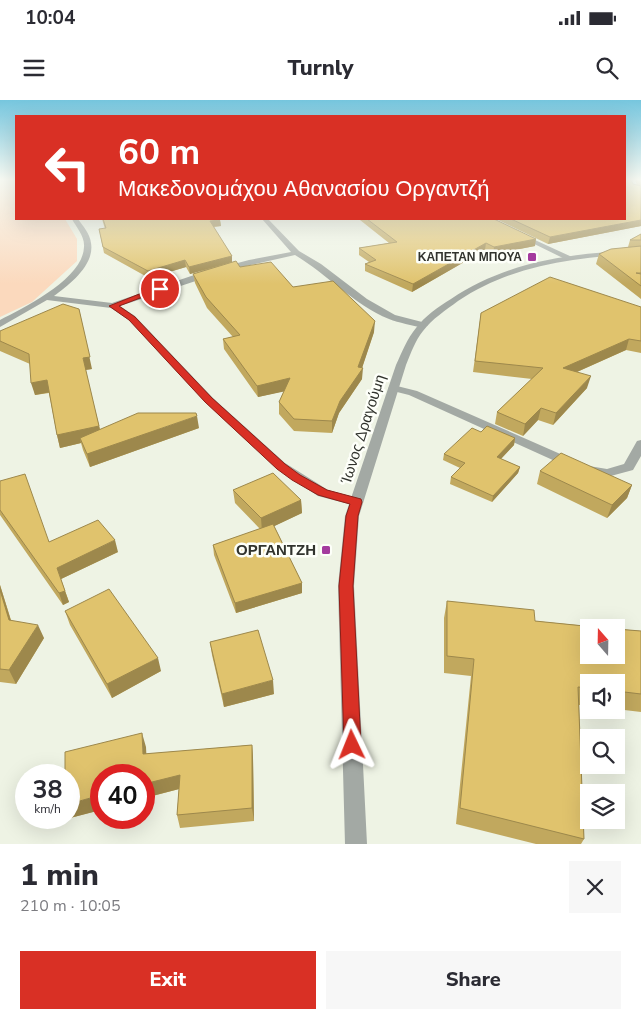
<!DOCTYPE html>
<html lang="en">
<head>
<meta charset="utf-8">
<style>
  body { margin:0; font-family:"Nunito Sans",sans-serif; background:#f7f7f7; color:#2b2b33; height:100vh; display:flex; flex-direction:column; font-size:19px; white-space:nowrap }
  * { box-sizing:border-box; margin:0 }
  p { font-size:16px; color:#7c7c81 }
  .icon { flex:none; width:28px; height:28px; fill:none; stroke:currentColor; stroke-width:2; stroke-linecap:round; stroke-linejoin:round }
  .map { position:relative; height:744px; overflow:hidden }
  .sheet { display:flex; flex-direction:column; background:#fff; flex:1 }
  .sheet>* { flex:none }
  .hud { position:absolute; left:15px; top:15px; width:611px; height:105px; border-radius:0px; box-shadow:0 5px 20px #0002; background:#d93025; color:#fff; overflow:hidden }
  .needle { width:32px; rotate:340deg }
  .buttons { position:absolute; left:580px; top:519px; display:grid; gap:10px }
  .buttons a { display:grid; place-items:center; width:45px; height:45px; border-radius:0px; background:#fff; box-shadow:0 5px 20px #0002; font-size:25px }
  .speed { position:absolute; left:15px; top:664px; display:flex; gap:10px; font-size:25px; font-weight:700; text-align:center }
  .speed>* { display:grid; place-content:center; width:65px; height:65px; border-radius:50%; background:#fff; box-shadow:0 5px 20px #0002; line-height:1 }
  .speed small { font-size:12px; font-weight:400 }
  .speed .limit { border:8px solid #d22; background:#fff; color:#111 }
  .pin { position:absolute; display:grid; place-items:center; width:42px; height:42px; color:#fff; margin:-21px; border:2px solid #fff; border-radius:50%; box-shadow:0 1px 5px #0007 }
  .me { position:absolute; width:55px; margin:-28px; rotate:358deg; stroke-linejoin:round; filter:drop-shadow(0 0 4px #0008) }
  .turn { display:flex; align-items:center; gap:18px; height:105px; padding:0 20px; font-size:22px }
  .turn .icon { width:65px; height:65px; stroke-width:2.5 }
  .turn b { display:block; font-size:35px; line-height:42px }
  .round { display:grid; place-items:center; flex:none; width:52px; height:52px; border-radius:0px; background:#f7f7f7 }
  .head { display:flex; align-items:center; justify-content:space-between; height:85px; padding:0 20px }
  h1 { font-size:30px; font-weight:800; line-height:38px }
  .primary-button { display:flex; gap:10px; margin-top:auto; padding:10px 20px }
  .primary-button a { flex:1; height:58px; border-radius:0px; background:#d93025; color:#fff; font-size:20px; font-weight:800; line-height:58px; text-align:center }
  .primary-button a+a { background:#f7f7f7; color:#2b2b33 }
  .status { display:flex; justify-content:space-between; align-items:center; height:35px; padding:0 25px; background:#fff; direction:ltr }
  .status svg { height:14px; fill:currentColor }
  header { display:flex; justify-content:space-between; align-items:center; height:65px; padding:0 20px; background:#fff; font-size:22px; font-weight:800 }
  .map>svg:first-child { display:block }
  .green { fill:#fbd9bd }
  .lines { fill:none; stroke-linecap:round; stroke-linejoin:round }
  .minor { fill:#a3a9a4; fill-rule:evenodd }
  .tertiary { fill:#a3a9a4; fill-rule:evenodd }
  .wall { fill:#c1a85e }
  .shaded-wall { fill:#9d884c }
  .building { fill:#e0c36d; stroke:#9d884c }
  .route { fill:#d93025; stroke:#8d1f18 }
  .poi-dot { fill:#a43b9e; stroke:#fdfff9; stroke-width:2 }
  .labels { text-anchor:middle; stroke-width:5; stroke-linejoin:round; paint-order:stroke }
  .far-poi-label { font-size:12px; font-weight:bold; fill:#31332d; stroke:#fdfff9; text-anchor:end }
  .street-label { font-size:15px; fill:#31332d; stroke:#fdfff9 }
  .poi-label { font-size:15px; font-weight:bold; fill:#31332d; stroke:#fdfff9; text-anchor:end }
</style>
</head>
<body>
<div class="status"><b>10:04</b><svg viewBox="0 0 49 12"><path d="M0 12V9h3v3zM5 12V6h3v6zM10 12V3h3v9zM15 12V0h3v12zM26 1h20v11H26zM47 4h2v5h-2z"/></svg></div>
<header><svg class="icon" aria-label="menu" viewBox="0 0 24 24"><path d="M4 6h16M4 12h16M4 18h16"/></svg>Turnly<svg class="icon" aria-label="search" viewBox="0 0 24 24"><circle cx="10" cy="10" r="6"/><path d="M15 15l6 6"/></svg></header>
<div class="map">
<svg width="641" height="744" viewBox="0 0 641 744">
  <rect width="100%" height="100%" fill="#eef3e4"/>
  <path class="green" d="M0,80H16V119H65L77,139V161L32,202L0,217Z"/>
  <g class="lines">
    <path class="minor" d="M72,119H78C83,126 90,134 91,143C95,165 69,185 54,196L112,203L200,173L249,160L291,152L262,119H268L299,151L321,164L367,199L395,215L426,223L428,225L423,228C412,225 399,223 389,219C354,205 327,174 295,155L229,170L120,206L135,216L213,298L285,363L328,390L361,399L363,402L361,405L356,406L318,396L277,369L205,302L129,220L111,208L47,200L0,227V220C25,207 83,179 84,147C85,136 76,127 72,119Z
      M520,135H524L572,157L565,159L520,137Z
      M393,285L417,291L574,360L576,363L570,367L566,366L409,295L389,290L388,288Z
      M641,340V356L633,370L607,377L585,373L583,370L589,366L607,369L624,364L637,341Z"/>
    <path class="tertiary" d="M641,150V154C576,157 514,164 458,201C446,210 432,219 423,231C415,241 411,253 406,265L359,416L354,486L367,744H345L338,486L345,416L396,265C402,252 407,239 416,228C425,216 438,207 451,199C509,160 574,153 641,150Z"/>
  </g>
  <path class="wall" d="M635,80H641V126L548,144L496,119H625L633,84L641,86L637,85Z
    M102,119H230V120H220L221,126L214,127L232,162L240,167L293,187L374,232L362,268V279L339,313L332,333L294,331L279,314V302L284,291L258,297L224,249L223,239L233,237L207,208L195,183L193,174L204,170L190,174L186,167L149,178L104,153L99,129H105Z
    M360,119H494L535,146L493,154L485,150L412,192L365,171V164L369,162L359,155V148L389,143L360,120Z
    M641,134V199L596,164L599,154L628,147L630,140Z
    M641,207V253L626,250L577,272L587,288L553,325L538,320L523,336L495,324L497,312L532,279L473,272L481,213Z
    M0,231L92,269L85,270L100,329L199,328L90,367L83,350L81,343L60,348L57,335L49,293L35,295L30,264L0,251Z
    M481,332L515,338L514,345L501,359L520,367L518,373L492,402L450,384L451,377L460,368L443,360L444,354Z
    M540,371L632,385L627,398L607,418L537,384Z
    M0,381L49,442L118,452L61,479L69,502L63,505L0,415Z
    M233,390L301,400L302,413L274,426L302,483V493L236,513L214,455L213,445L260,429L235,403Z
    M0,485L11,520L44,538L16,584L0,582Z
    M447,501L535,521L641,531V612L616,609V582H589V606L579,605L584,739L581,744H536L456,724L471,576L444,573V518Z
    M65,511L161,571L112,598L70,525Z
    M210,542L274,594L224,607L212,555Z
    M252,645L253,658L254,721L180,728L177,715L179,689L70,718L146,647V654Z"/>
  <path class="shaded-wall" d="M217,119H230V120H220L221,126L210,127V121Z
    M641,120V126L548,144L550,137Z
    M536,139L535,146L493,154L494,147Z
    M486,143L485,150L412,192L413,184Z
    M232,156V162L190,174L189,167Z
    M185,160L186,167L149,178L148,171Z
    M79,209L92,269L85,270L83,258Z
    M375,221L374,232L361,271L363,268L362,279L339,313L332,333V321L340,301Z
    M629,239L626,250L561,279L563,268Z
    M591,276L587,288L553,325L556,313Z
    M290,278L291,290L258,297L257,286Z
    M47,280L51,292L35,295L31,283Z
    M541,308L538,320L523,336L525,324Z
    M197,316L199,328L90,367L87,354Z
    M99,326L102,339L80,338L81,343L60,348L57,335Z
    M515,338L514,345L496,364L497,357Z
    M520,367L518,373L492,402L493,396Z
    M632,385L627,398L607,418L612,405Z
    M301,400L302,413L262,432L261,418Z
    M115,440L118,452L61,479L57,468Z
    M302,483V493L236,513L235,503Z
    M0,485L15,534L9,520L0,490Z
    M65,491L69,502L63,505L59,493Z
    M38,525L44,538L16,584L9,570Z
    M158,558L161,571L112,598L107,584Z
    M273,580L274,594L224,607L222,594Z
    M142,633L146,647L147,667L143,654Z
    M252,645L253,658L254,721L252,708Z
    M180,675L183,688L144,698V684Z
    M101,695V710L70,718L69,715V704Z"/>
  <path class="building" d="M625,80H631L633,84L641,86V120L550,137L511,119H625Z
    M103,119H220V120L210,121L232,156L189,167L185,160L148,171L103,147L99,129L106,128Z
    M367,119H494L536,139L494,147L486,143L413,184L365,164L376,160L359,148L397,142Z
    M641,134V140H630Z
    M641,146V173H636L641,174V186L599,154L611,149Z
    M236,161L240,167L271,162L293,187L333,181L375,221L358,267L363,268L340,301L332,321L294,319L279,302L290,278L257,286L223,239L240,235L206,197L193,174Z
    M550,177L641,207V241L629,239L563,268L591,276L556,313L541,308L525,324L497,312L543,268L475,261L481,213Z
    M63,204L79,209L90,257L83,258L99,326L57,335L47,280L31,283L29,254L0,241V231Z
    M138,313H196L197,316L87,354L80,338Z
    M487,326L515,338L497,357L520,367L493,396L451,377L465,363L444,354L472,328L481,332Z
    M561,353L632,385L612,405L540,371Z
    M273,373L301,400L261,418L233,390Z
    M25,374L49,442L98,420L115,440L57,468L65,491L59,493L0,410V381Z
    M273,424L302,483L235,503L213,445Z
    M109,489L158,558L107,584L65,511Z
    M0,490L9,520L38,525L9,570L0,569Z
    M447,501L534,510L535,521L604,528H589V555H616V529L641,531V594L616,591V582H589V588L578,587L584,739L460,708L474,559L447,556Z
    M258,530L273,580L222,594L210,542Z
    M142,633L143,654L252,645V708L177,715L180,675L144,684V675H101V695L69,704V675H65V652Z"/>
  <linearGradient id="sky" x2="0" y2="1"><stop stop-color="#76c6de"/><stop offset="0.43" stop-color="#f7faf3"/><stop offset="1" stop-color="#f7faf3" stop-opacity="0"/></linearGradient>
  <rect width="641" height="184" fill="url(#sky)"/>
  <path class="route" d="M157,187L164,189L119,206L135,217L212,298L285,364L300,375L327,390L361,399L362,402L358,416L353,486L361,645L358,650L352,653L346,650L344,645L339,486L346,416L350,404L318,395L292,380L277,369L205,302L129,220L109,206Z"/>
  <g class="poi-dot">
    <rect x="527" y="152" width="10" height="10" rx="2.5"/>
    <rect x="321" y="445" width="10" height="10" rx="2.5"/>
  </g>
  <g class="labels">
    <g class="far-poi-label">
      <text x="522" y="161">ΚΑΠΕΤΑΝ ΜΠΟΥΑ</text>
    </g>
    <g class="street-label">
      <text transform="translate(363 329) rotate(-72)" y="5">Ίωνος Δραγούμη</text>
    </g>
    <g class="poi-label">
      <text x="316" y="455">ΟΡΓΑΝΤΖΗ</text>
    </g>
  </g>
</svg>
<div class="buttons">
<a><svg class="needle" viewBox="-14 -14 28 28"><path d="M0-13l5 13h-10z" fill="#e53935"/><path d="M0 13l5-13h-10z" fill="#7c7c81"/></svg></a>
<a><svg class="icon" aria-label="sound" viewBox="0 0 24 24"><path d="M4 9h4l5-4v14l-5-4H4zM17 9q2 3 0 6"/></svg></a>
<a><svg class="icon" aria-label="search" viewBox="0 0 24 24"><circle cx="10" cy="10" r="6"/><path d="M15 15l6 6"/></svg></a>
<a><svg class="icon" aria-label="layers" viewBox="0 0 24 24"><path d="M12 4l9 5-9 5-9-5zM3 14l9 5 9-5"/></svg></a>
</div>
<div class="speed"><div>38<small>km/h</small></div><div class="limit">40</div></div>
<div class="pin" style="left:160px;top:189px;background:#d93025"><svg class="icon" aria-label="arrive" viewBox="0 0 24 24"><path d="M6 21V4h12l-3 4 3 4H6"/></svg></div>
<svg class="me" style="left:352px;top:645px" viewBox="-20 -20 40 40"><path d="M0-17L14 15 0 8-14 15z" fill="#d93025" stroke="#fff" stroke-width="4"/></svg>
<div class="hud">
<div class="turn"><svg class="icon" aria-label="left" viewBox="0 0 24 24"><path d="M17 20v-9H6M10 6l-5 5 5 5"/></svg><div><b>60 m</b>Μακεδονομάχου Αθανασίου Οργαντζή</div></div>
</div>
</div>
<section class="sheet">
<div class="head"><div><h1>1 min</h1><p>210 m · 10:05</p></div><a class="round"><svg class="icon" aria-label="close" viewBox="0 0 24 24"><path d="M6 6l12 12M18 6L6 18"/></svg></a></div>
<div class="primary-button"><a>Exit</a><a>Share</a></div>
</section>
</body>
</html>
